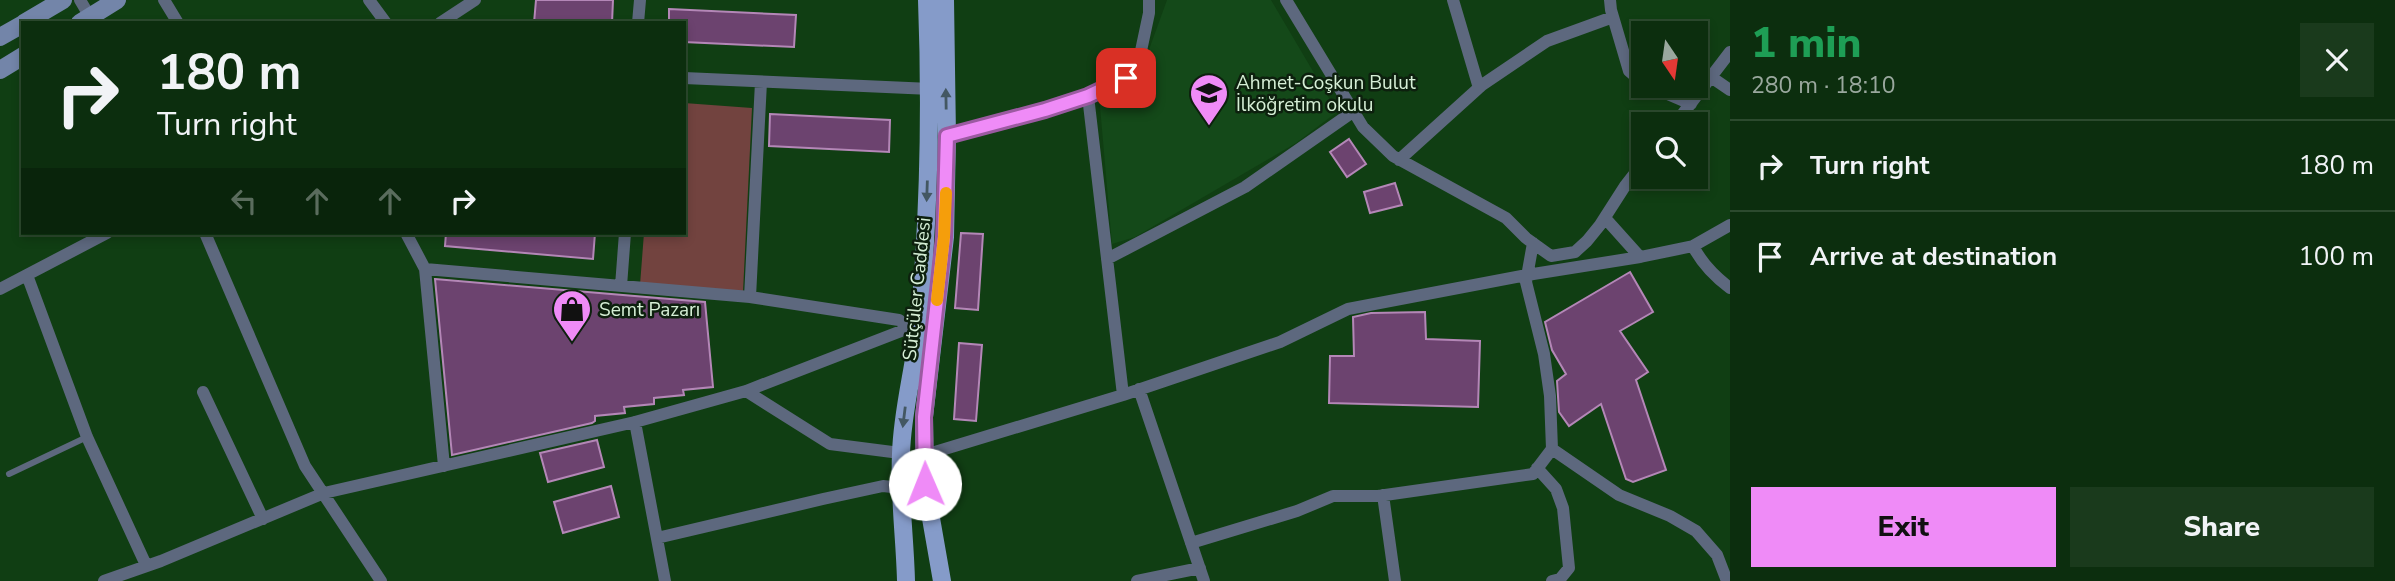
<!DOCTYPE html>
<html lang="en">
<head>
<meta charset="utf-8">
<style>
  body { margin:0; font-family:"Nunito Sans",sans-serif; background:#1a3a1c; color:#f1f3f6; height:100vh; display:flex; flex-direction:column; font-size:26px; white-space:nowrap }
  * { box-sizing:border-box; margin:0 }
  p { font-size:23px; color:#9aa89e }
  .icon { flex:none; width:38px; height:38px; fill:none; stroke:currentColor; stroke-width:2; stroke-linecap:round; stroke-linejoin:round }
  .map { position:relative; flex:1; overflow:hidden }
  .side { display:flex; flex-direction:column; background:#0c2e0e; width:665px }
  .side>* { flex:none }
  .top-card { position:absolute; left:21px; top:21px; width:665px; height:214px; border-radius:0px; box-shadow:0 4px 10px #0003,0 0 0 2px #2c4a2e; background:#0c2e0e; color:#f1f3f6; overflow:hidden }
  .needle { width:46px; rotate:167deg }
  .fabs { position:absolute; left:1631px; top:21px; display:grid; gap:14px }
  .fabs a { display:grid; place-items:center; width:77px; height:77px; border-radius:0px; background:#0c2e0e; box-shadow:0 4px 10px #0003,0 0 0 2px #2c4a2e; font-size:35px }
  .pin { position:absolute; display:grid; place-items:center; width:60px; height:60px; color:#fff; margin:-30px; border-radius:14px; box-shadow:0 4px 10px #0006 }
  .me { position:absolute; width:77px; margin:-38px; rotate:359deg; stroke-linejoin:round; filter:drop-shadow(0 0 5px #0008) }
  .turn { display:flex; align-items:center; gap:24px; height:147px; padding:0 21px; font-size:32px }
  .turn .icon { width:91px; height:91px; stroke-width:2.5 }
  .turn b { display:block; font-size:49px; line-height:60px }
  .lanes { display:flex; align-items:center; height:66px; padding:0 21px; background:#0003; justify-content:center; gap:35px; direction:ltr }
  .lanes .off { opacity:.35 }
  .round { display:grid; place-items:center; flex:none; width:74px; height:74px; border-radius:0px; background:#1a3a1c }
  .head { display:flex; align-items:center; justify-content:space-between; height:119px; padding:0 21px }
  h1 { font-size:42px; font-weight:800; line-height:52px; color:#1e9e55 }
  .action { display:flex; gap:14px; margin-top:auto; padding:14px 21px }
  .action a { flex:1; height:80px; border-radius:0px; background:#ef8bf7; color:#111; font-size:28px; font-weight:800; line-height:80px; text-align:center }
  .action a+a { background:#1a3a1c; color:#f1f3f6 }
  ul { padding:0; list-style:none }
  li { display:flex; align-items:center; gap:21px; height:91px; padding:0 21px; border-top:2px solid #2c4a2e }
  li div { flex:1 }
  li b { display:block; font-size:26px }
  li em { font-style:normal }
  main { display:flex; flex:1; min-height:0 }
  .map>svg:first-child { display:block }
  .built { fill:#144919 }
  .green { fill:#72433f }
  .building { fill:#6c436f; stroke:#b487b7; stroke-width:2 }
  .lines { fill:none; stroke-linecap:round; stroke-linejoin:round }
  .lane { stroke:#5d687e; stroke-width:6 }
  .street { stroke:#5d687e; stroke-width:12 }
  .secondary { stroke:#7385a9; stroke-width:18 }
  .primary { stroke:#859bc9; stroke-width:18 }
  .oneway { fill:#435762 }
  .route-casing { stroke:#9b5aa1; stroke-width:18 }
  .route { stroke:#ef8bf7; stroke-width:12 }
  .slow { stroke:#f59e0b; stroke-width:12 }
  .labels { text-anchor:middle; stroke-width:5; stroke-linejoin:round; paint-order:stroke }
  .poi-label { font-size:19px; fill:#d6efd6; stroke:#0d200e; text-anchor:start }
  .street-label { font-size:19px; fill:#d6efd6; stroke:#0d200e }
</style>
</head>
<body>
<main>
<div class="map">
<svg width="1730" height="581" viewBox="0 0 1730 581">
  <rect width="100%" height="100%" fill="#103e13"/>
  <path class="built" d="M1167,0H1271L1337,112L1296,143L1135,237L1112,244L1099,95L1142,69Z"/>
  <path class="green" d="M684,103L752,108L743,292L640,285L644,233H684Z"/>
  <path class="building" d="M536,0H613L612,23H534Z
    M669,9L796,15L794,47L684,42V23H669Z
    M770,114L890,120L889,152L769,146Z
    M1349,139L1366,164L1347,177L1330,152Z
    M1395,183L1402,205L1370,213L1364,192Z
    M446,233H595L593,259L445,246Z
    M961,233L983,234L978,310L955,308Z
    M1630,272L1653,312L1620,331L1648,372L1636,380L1666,470L1633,482L1626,479L1601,404L1569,426L1559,412L1557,381L1566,374L1552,350L1545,322Z
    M435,279L705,302L713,387L683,390L684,395L654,398V404L624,407L625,413L595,416V421L592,423L452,455Z
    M1425,312L1426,339L1480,341L1478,407L1329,403L1330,356H1354L1353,317L1371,313Z
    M959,343L982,345L976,421L954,419Z
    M597,440L604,467L548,482L540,453Z
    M611,486L619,517L563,533L554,502Z"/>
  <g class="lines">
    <path class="lane" d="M9,474L87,437"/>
    <path class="street" d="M80,0L93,22
      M164,0L178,23
      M369,0L386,23
      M1286,0L1363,127L1393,156L1506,218L1526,238L1551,256L1575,252L1587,241L1600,225L1625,186L1643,163
      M1453,0L1479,88
      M1610,0L1611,10L1629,71L1643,83
      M440,23L475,0
      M638,23L640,0
      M1711,77L1730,90
      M684,78L931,89
      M1649,86L1691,104
      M1088,96L1123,395
      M1675,124L1730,52
      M947,136L1023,117L1088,96L1126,78L1138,65L1149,13V0
      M1399,160L1482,85L1547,41L1613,17
      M1605,218L1640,257
      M205,233L305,466L381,581
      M406,233L425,269L444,466
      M1693,246C1702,264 1714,276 1730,288
      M1107,259L1245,187L1354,111
      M425,269L750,297L899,320L909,328
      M27,275L87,437L146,565
      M621,286L625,233
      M0,289L107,233
      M750,297L761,82
      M1139,389L1204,581
      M746,391L830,444L900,453
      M203,392L263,519
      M635,422L665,581
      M1552,449L1619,495L1670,516L1696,531L1717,555L1727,581
      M925,455L1123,395L1280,342L1348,309L1527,275L1640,257L1693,246L1730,225
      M1537,468L1556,489L1563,508L1569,568L1560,579L1552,581
      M1383,495L1395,581
      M657,538L823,499L883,486L901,488
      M1191,543L1297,511L1333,496H1378L1533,474L1552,449L1550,396L1544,354L1526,282L1533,243
      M104,581L161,561L324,493L635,422L746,391L909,328H919
      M1137,581L1200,568"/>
    <path class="secondary" d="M24,23L63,0
      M80,23L117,0
      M0,37L23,24
      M0,70L23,56"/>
    <path class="primary" d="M906,581C905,539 899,496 901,454C902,410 915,367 919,323C929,216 931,107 927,0
      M942,581L925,484L924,417L945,237L947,136L945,0"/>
  </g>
  <defs><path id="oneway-solid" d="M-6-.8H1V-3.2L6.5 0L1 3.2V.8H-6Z" transform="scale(1.75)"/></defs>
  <g class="oneway">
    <use href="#oneway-solid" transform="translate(946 99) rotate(-91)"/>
    <use href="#oneway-solid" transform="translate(927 191) rotate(92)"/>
    <use href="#oneway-solid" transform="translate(904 417) rotate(97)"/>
  </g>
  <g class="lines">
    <defs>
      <path id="route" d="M925,484L924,417L944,237L947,136L1045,110L1088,96L1126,78"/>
    </defs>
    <use href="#route" class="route-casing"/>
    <use href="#route" class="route"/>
    <path class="slow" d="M937,300L944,237L946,193"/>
  </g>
  <defs>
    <symbol id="school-pin" viewBox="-11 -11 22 30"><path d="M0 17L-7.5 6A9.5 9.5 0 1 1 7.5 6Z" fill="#ef8bf7" stroke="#0d200e"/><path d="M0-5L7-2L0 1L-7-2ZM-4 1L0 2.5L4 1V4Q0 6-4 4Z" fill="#111"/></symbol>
    <symbol id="shop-pin" viewBox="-11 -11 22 30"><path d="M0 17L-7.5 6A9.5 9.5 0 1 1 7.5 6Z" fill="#ef8bf7" stroke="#0d200e"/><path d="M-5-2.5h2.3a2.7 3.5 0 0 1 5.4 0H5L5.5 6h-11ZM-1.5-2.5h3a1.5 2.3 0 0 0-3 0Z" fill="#111"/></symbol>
  </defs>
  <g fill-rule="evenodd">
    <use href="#school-pin" x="1187" y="71" width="44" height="60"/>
    <use href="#shop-pin" x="550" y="287" width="44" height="60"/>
  </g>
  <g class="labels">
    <g class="poi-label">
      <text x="1236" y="89">Ahmet-Coşkun Bulut<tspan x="1236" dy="22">İlköğretim okulu</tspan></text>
      <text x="599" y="316">Semt Pazarı</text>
    </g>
    <g class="street-label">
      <text transform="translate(916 289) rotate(-84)" y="7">Sütçüler Caddesi</text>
    </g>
  </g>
</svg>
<div class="fabs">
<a><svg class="needle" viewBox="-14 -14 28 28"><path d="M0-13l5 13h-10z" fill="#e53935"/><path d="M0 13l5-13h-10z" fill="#9aa89e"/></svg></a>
<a><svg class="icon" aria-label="search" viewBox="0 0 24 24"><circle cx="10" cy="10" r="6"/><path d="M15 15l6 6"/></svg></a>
</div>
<div class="pin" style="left:1126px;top:78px;background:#d93025"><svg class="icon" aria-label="arrive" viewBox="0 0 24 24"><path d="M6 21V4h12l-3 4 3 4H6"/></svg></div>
<svg class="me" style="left:925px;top:484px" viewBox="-20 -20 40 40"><circle r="19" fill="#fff"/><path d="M0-13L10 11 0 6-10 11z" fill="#ef8bf7"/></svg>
<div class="top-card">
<div class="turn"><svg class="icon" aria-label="right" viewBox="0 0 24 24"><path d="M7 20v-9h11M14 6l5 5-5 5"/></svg><div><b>180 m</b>Turn right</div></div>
<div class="lanes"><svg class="icon off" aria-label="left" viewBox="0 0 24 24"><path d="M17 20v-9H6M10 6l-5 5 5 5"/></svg><svg class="icon off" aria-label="ahead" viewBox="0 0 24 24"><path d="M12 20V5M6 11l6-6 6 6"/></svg><svg class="icon off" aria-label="ahead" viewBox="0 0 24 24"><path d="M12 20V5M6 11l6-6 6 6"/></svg><svg class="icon" aria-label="right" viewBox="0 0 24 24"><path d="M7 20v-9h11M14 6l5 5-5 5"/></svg></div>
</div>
</div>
<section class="side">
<div class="head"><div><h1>1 min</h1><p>280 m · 18:10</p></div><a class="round"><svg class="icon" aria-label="close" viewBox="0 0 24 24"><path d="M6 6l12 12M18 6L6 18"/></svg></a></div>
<ul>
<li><svg class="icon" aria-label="right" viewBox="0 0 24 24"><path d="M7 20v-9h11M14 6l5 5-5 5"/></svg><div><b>Turn right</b></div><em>180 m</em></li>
<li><svg class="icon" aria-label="arrive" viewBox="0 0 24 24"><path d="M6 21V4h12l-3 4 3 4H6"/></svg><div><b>Arrive at destination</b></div><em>100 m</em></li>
</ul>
<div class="action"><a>Exit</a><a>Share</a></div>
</section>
</main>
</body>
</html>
